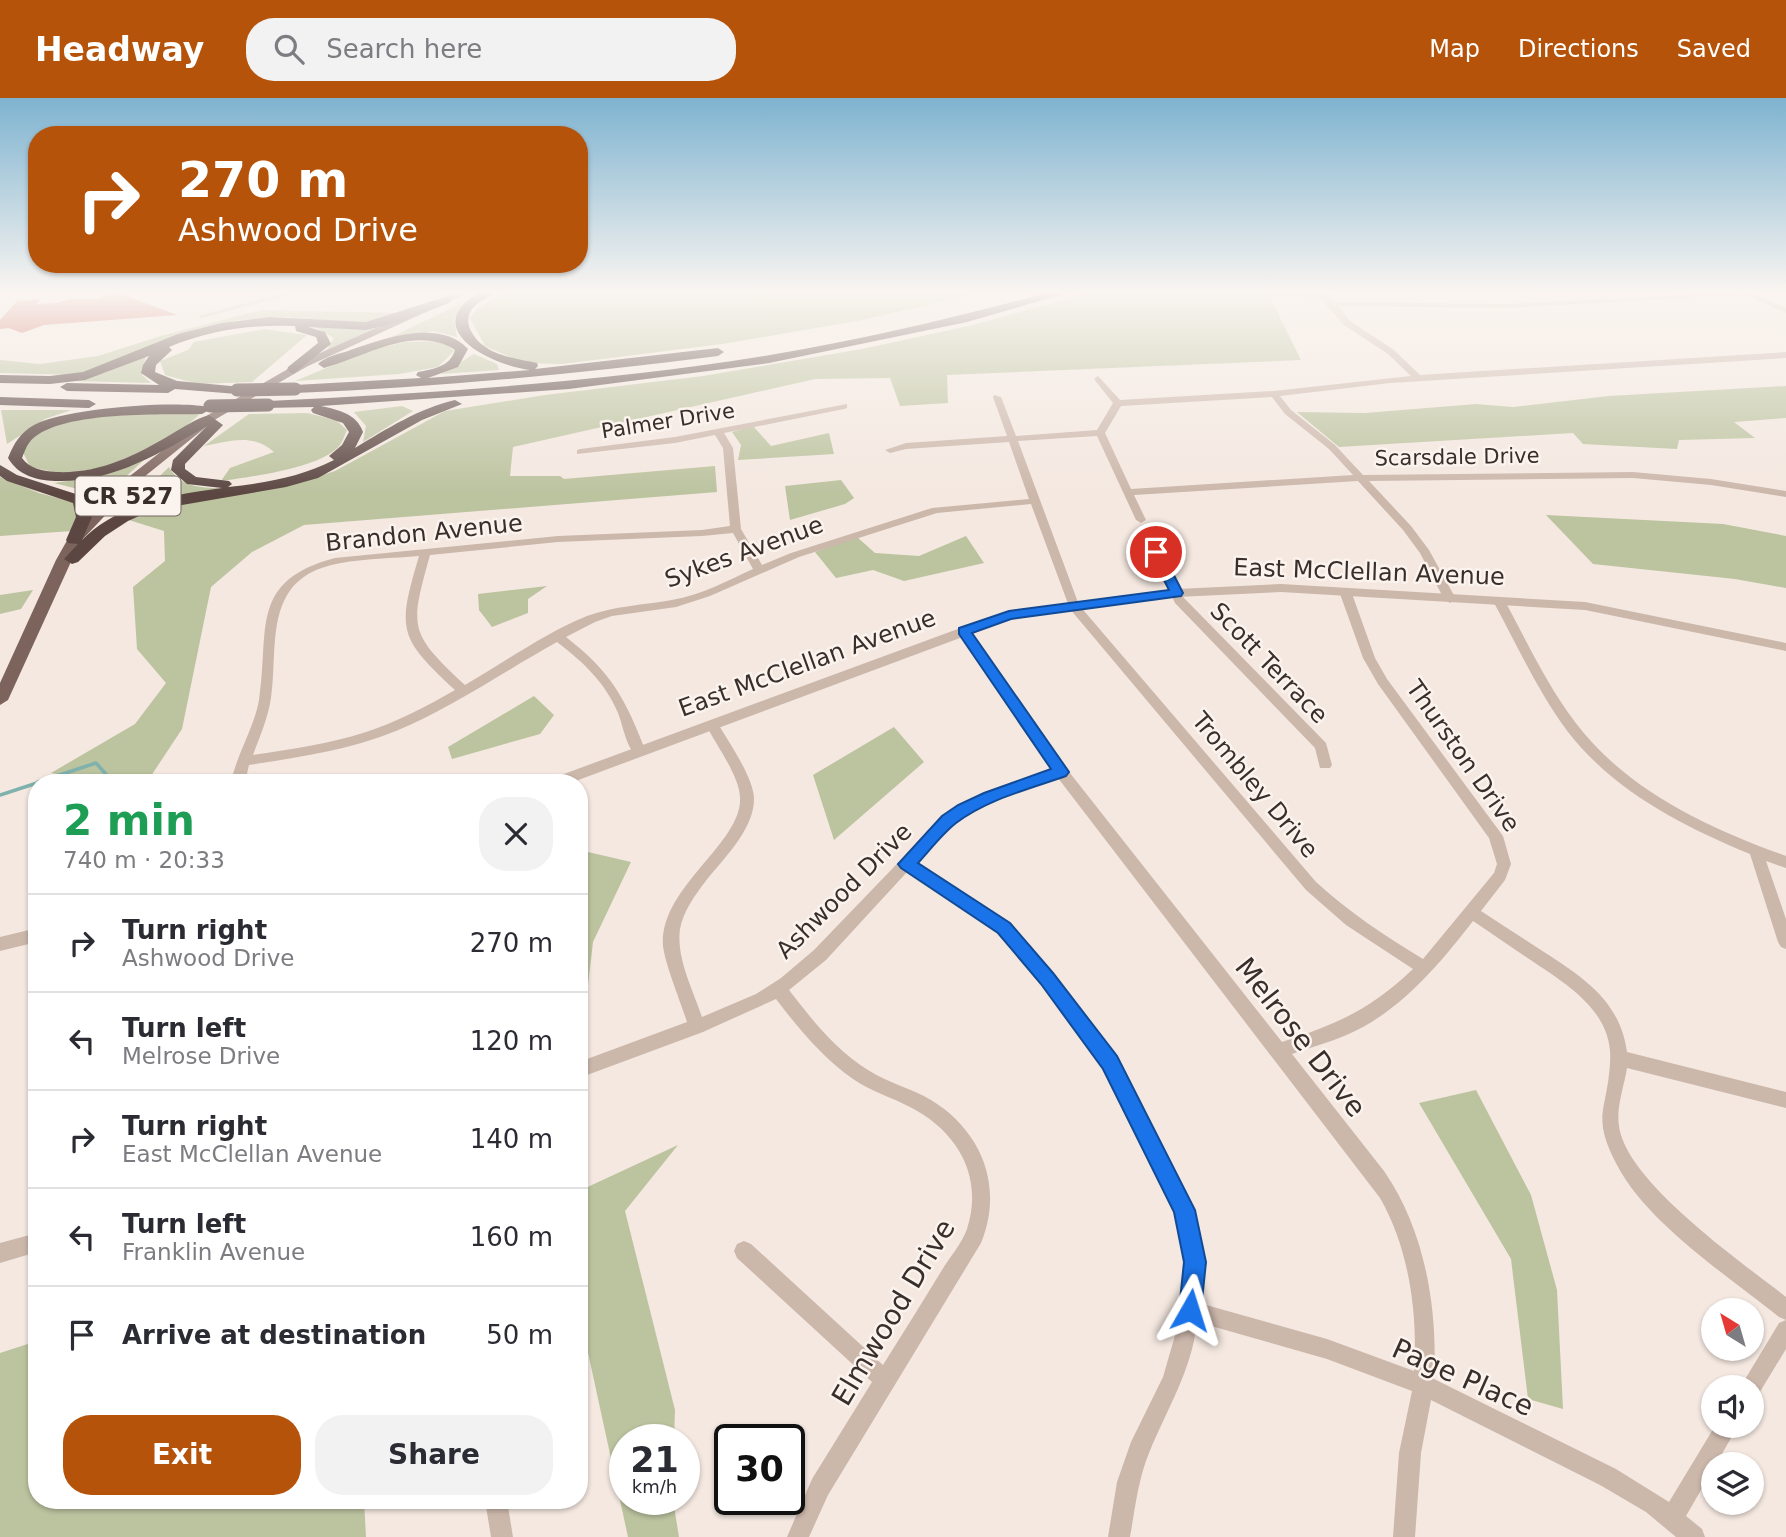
<!DOCTYPE html>
<html lang="en">
<head>
<meta charset="utf-8">
<style>
  body { margin:0; font-family:"DejaVu Sans",sans-serif; background:#f2f2f3; color:#2b2b33; height:100vh; display:flex; flex-direction:column; font-size:26px; white-space:nowrap }
  * { box-sizing:border-box; margin:0 }
  p { font-size:23px; color:#7c7c81 }
  .icon { flex:none; width:38px; height:38px; fill:none; stroke:currentColor; stroke-width:2; stroke-linecap:round; stroke-linejoin:round }
  .map { position:relative; flex:1; overflow:hidden }
  .drawer { position:absolute; left:28px; top:676px; width:560px; height:735px; display:flex; flex-direction:column; background:#fff; border-radius:28px; box-shadow:0 2px 5px #0004 }
  .drawer>* { flex:none }
  .top-card { position:absolute; left:28px; top:28px; width:560px; height:147px; border-radius:28px; box-shadow:0 2px 5px #0004; background:#b45309; color:#fff; overflow:hidden }
  .needle { width:46px; rotate:323deg }
  .tools { position:absolute; left:1701px; top:1200px; display:grid; gap:14px }
  .tools a { display:grid; place-items:center; width:63px; height:63px; border-radius:50%; background:#fff; box-shadow:0 2px 5px #0004; font-size:35px }
  .speed { position:absolute; left:609px; top:1326px; display:flex; gap:14px; font-size:35px; font-weight:700; text-align:center }
  .speed>* { display:grid; place-content:center; width:91px; height:91px; border-radius:50%; background:#fff; box-shadow:0 2px 5px #0004; line-height:1 }
  .speed small { font-size:18px; font-weight:400 }
  .speed .limit { border:4px solid #111; border-radius:10px; background:#fff; color:#111 }
  .pin { position:absolute; display:grid; place-items:center; width:60px; height:60px; color:#fff; margin:-30px; border:4px solid #fff; border-radius:50%; box-shadow:0 2px 7px #0007 }
  .me { position:absolute; width:77px; margin:-38px; rotate:6deg; stroke-linejoin:round; filter:drop-shadow(0 0 5px #0008) }
  .turn { display:flex; align-items:center; gap:24px; height:147px; padding:0 35px; font-size:32px }
  .turn .icon { width:91px; height:91px; stroke-width:2.5 }
  .turn b { display:block; font-size:49px; line-height:60px }
  .round { display:grid; place-items:center; flex:none; width:74px; height:74px; border-radius:28px; background:#f2f2f3 }
  .summary { display:flex; align-items:center; justify-content:space-between; height:119px; padding:0 35px }
  h1 { font-size:42px; font-weight:800; line-height:52px; color:#1e9e55 }
  .cta { display:flex; gap:14px; margin-top:auto; padding:14px 35px }
  .cta a { flex:1; height:80px; border-radius:28px; background:#b45309; color:#fff; font-size:28px; font-weight:800; line-height:80px; text-align:center }
  .cta a+a { background:#f2f2f3; color:#2b2b33 }
  ul { padding:0; list-style:none }
  li { display:flex; align-items:center; gap:21px; height:98px; padding:0 35px; border-top:2px solid #e1e1e2 }
  li div { flex:1 }
  li b { display:block; font-size:26px }
  li em { font-style:normal }
  header { display:flex; align-items:center; gap:42px; box-sizing:border-box; height:98px; padding:0 35px; background:#b45309; color:#fff }
  header strong { font-size:33px }
  nav { display:flex; gap:38px; margin-inline-start:auto; font-size:24px }
  .search { width:490px; height:63px; background:#f2f2f3; display:flex; align-items:center; gap:18px; box-sizing:border-box; padding:0 24px; border-radius:28px; color:#7c7c81; font-size:26px }
  .map>svg:first-child { display:block }
  .green { fill:#bcc39f }
  .lines { fill:none; stroke-linecap:round; stroke-linejoin:round }
  .stream { stroke:#7fb1ad; stroke-width:3.5 }
  .building { fill:#c75a4b }
  .minor { fill:#ccb7ab; fill-rule:evenodd }
  .tertiary { fill:#ccb7ab; fill-rule:evenodd }
  .primary { fill:#7c635c; fill-rule:evenodd }
  .motorway { fill:#5b4642; fill-rule:evenodd }
  .motorway-bridge { stroke:#5b4642; stroke-width:13 }
  .route { fill:#1a73e8; stroke:#114b97; stroke-width:2 }
  .labels { text-anchor:middle; stroke-width:5; stroke-linejoin:round; paint-order:stroke }
  .far-street-label { font-size:21px; fill:#3a2e2b; stroke:#fbf3ed }
  .shield { fill:#fbf3ed; stroke:#746965; stroke-width:2 }
  .shield-label { font-size:23px; font-weight:bold; fill:#3a2e2b }
  .street-label { font-size:24px; fill:#3a2e2b; stroke:#fbf3ed }
  .near-street-label { font-size:28px; fill:#3a2e2b; stroke:#fbf3ed }
</style>
</head>
<body>
<header>
<strong>Headway</strong>
<div class="search"><svg class="icon" aria-label="search" viewBox="0 0 24 24"><circle cx="10" cy="10" r="6"/><path d="M15 15l6 6"/></svg>Search here</div>
<nav><a>Map</a><a>Directions</a><a>Saved</a></nav>
</header>
<div class="map">
<svg width="1786" height="1439" viewBox="0 0 1786 1439">
  <rect width="100%" height="100%" fill="#f4e8e0"/>
  <path class="green" d="M507,194H985L862,222L722,246L562,266L524,265L485,248L470,220L477,211Z
    M1091,194H1327L1332,202L1270,199L1301,262L947,277L948,305L900,308L890,280L815,281L513,349L510,378H560L564,381L715,368L717,394L304,427L252,454L211,489L182,631L147,684H97L51,675L135,626L166,585L137,551L133,489L165,463L164,433L129,422L179,405L288,388L335,373L445,313L545,297L703,278L862,251L973,227Z
    M462,205L454,221L457,239L434,233L381,244Z
    M262,212L404,215L363,225L285,219L239,222L192,233L77,277L0,275V262L40,266L98,258L164,237Z
    M313,228H379L326,253L334,240Z
    M264,231L307,237L252,284L198,286L165,277L160,263L188,252L194,244Z
    M442,243L454,253L438,269L399,276L295,283L365,254L405,244Z
    M474,256L497,266L499,272L441,276Z
    M146,257L142,277L151,285L69,283L104,275Z
    M1786,288V320L1734,324L1755,340L1679,342L1677,351L1583,346L1573,335L1339,349L1297,314L1365,315L1476,306L1513,309L1609,298Z
    M402,308L413,313L363,344L366,328L354,314Z
    M1,312H71L45,321L7,346Z
    M156,315L200,316L176,337L118,367L64,376L30,369L21,350L49,327L79,320Z
    M307,315L336,322L347,332C345,336 343,343 340,347C322,370 250,379 221,383L230,370L274,354C252,335 231,343 204,348L249,316Z
    M753,328L771,348L829,335L834,356L738,362L741,347L732,334Z
    M144,362L97,405L90,394L54,385L100,378Z
    M169,369C182,393 209,389 232,391L129,408Z
    M0,379L39,395L76,405L80,413L72,433L0,438Z
    M841,382L854,400L845,406L790,422L785,388Z
    M1546,417L1723,426L1786,438V490L1735,481L1593,466Z
    M966,438L984,465L904,483L873,472L836,480L815,454L857,439L875,455L919,458Z
    M547,488L528,501V515L492,529L479,512L478,496Z
    M33,492L21,511L0,516V497Z
    M534,598L554,617L540,636L452,661L448,649Z
    M894,629L924,664L834,742L813,677Z
    M588,754L631,764L593,844L588,887H579V757Z
    M1476,992L1531,1097L1557,1192L1563,1311L1528,1301L1511,1161L1419,1005Z
    M678,1047L625,1113L675,1312L674,1342H625V1402H673L679,1439H628L579,1213V1093Z
    M37,1243V1402H364L366,1439H0V1255Z"/>
  <g class="lines">
    <path class="stream" d="M38,684L96,665L113,684
      M0,697L37,685"/>
  </g>
  <path class="building" d="M116,194L177,217L44,227L22,235L9,230L0,231V222L17,203L40,201L36,206L57,205L69,201H99Z"/>
  <g class="lines">
    <path class="minor" d="M286,194H300L202,220L198,218Z
      M1319,194H1327L1335,204L1507,206L1751,194L1786,210V215L1745,197L1507,210L1338,208L1350,223L1394,252L1420,277L1786,254V260L1390,285L1280,298L1291,312L1335,347L1363,377L1633,374L1711,381L1786,393V399L1711,387L1633,380L1369,383L1411,428L1429,452L1456,501L1450,505L1444,501L1420,455L1403,432L1358,383L1134,397L1146,422L1141,425L1136,422L1097,338L1018,343L1079,507L1316,784C1349,814 1385,838 1423,861L1494,775L1497,766L1489,740L1378,586L1363,560L1339,493L1345,490L1351,493L1375,560L1387,581L1503,738L1511,766L1505,782L1481,813C1502,827 1523,840 1544,854C1584,880 1620,903 1627,954L1786,994V1010L1627,970C1624,989 1616,1009 1619,1028C1626,1084 1743,1165 1786,1199V1251L1758,1297L1752,1300V1290H1741L1744,1283L1779,1225L1786,1222L1779,1219C1728,1178 1647,1125 1617,1067C1591,1017 1607,1015 1610,965C1614,916 1571,889 1535,865C1514,851 1494,837 1473,823C1442,863 1408,904 1363,929C1341,941 1316,948 1292,956L1384,1073C1425,1132 1438,1211 1434,1281L1616,1371L1669,1404L1715,1328H1738L1686,1418L1702,1431L1705,1439H1676L1646,1414L1600,1387L1431,1302L1421,1355L1415,1439H1393L1399,1355L1412,1293L1327,1261L1197,1224C1192,1272 1167,1311 1149,1355C1138,1382 1135,1411 1130,1439H1108L1117,1384L1131,1344L1163,1279L1176,1234L1184,1164L1175,1114L1104,971L1020,859L984,822L907,774L826,862L789,892C812,922 836,952 868,972C888,985 911,990 931,1002C982,1033 1004,1089 981,1145L828,1397L809,1439H787L812,1381L872,1284L737,1160L734,1153L737,1146L744,1143L751,1146L883,1267C903,1235 923,1203 942,1172C950,1159 962,1145 967,1131C984,1078 957,1033 910,1009C891,999 870,993 853,981C822,959 798,930 776,901L703,934L579,980V964L687,924C681,905 665,866 663,848C659,789 743,745 740,699C739,677 716,647 706,627L707,624H717C728,643 754,680 754,701C754,732 723,761 705,784C695,797 683,814 680,831C676,860 693,892 702,919L756,896L781,880L814,852L943,718L984,695L1052,672L958,533L964,529L968,530L1066,670L1282,944C1337,926 1370,912 1413,871L1346,827L1306,792L1070,511L1031,406L937,415L799,459L710,498L676,509L612,518L595,524L566,539C612,575 625,600 646,654L639,659C627,654 623,627 618,615C605,584 583,564 557,544C503,574 453,609 396,633C350,652 299,659 249,667L245,684H231C237,656 254,630 259,602C270,532 248,483 335,460L558,438L702,432L730,428L723,350L715,337L675,345L577,356V352L580,351L675,339L847,306V310L844,311L724,335L733,350L741,431L762,467L791,455L932,410L1029,401L1009,344L906,351L890,355L885,352L906,345L1007,338L993,299L994,297L1001,299L1016,338L1097,332L1113,305L1094,281L1098,278L1120,302L1274,293L1411,278L1388,256L1344,227L1327,208ZM1272,299L1285,316L1329,351L1353,377L1131,391L1105,335L1121,308ZM733,435L753,471C727,483 701,497 672,502C644,507 614,508 587,518C545,535 505,564 465,587C408,534 410,530 430,457L558,444L702,438ZM419,458C397,532 398,539 455,592C427,608 397,624 366,634C329,646 291,651 253,657C260,638 268,620 271,600C278,557 265,498 312,474C340,460 387,461 419,458ZM1058,680L1380,1100C1409,1150 1418,1216 1414,1273L1327,1241L1199,1205L1204,1164L1193,1112L1116,959L1032,849L994,814L916,765L953,726L994,703Z
      M1146,430L1151,433L1184,500L1326,645L1332,667L1330,670H1320L1315,650L1175,505L1141,433Z
      M1499,499L1505,503C1527,544 1547,587 1575,624C1626,692 1708,730 1786,758V770L1766,763L1786,821V851L1781,849L1778,844L1750,756C1682,728 1614,693 1568,634C1538,594 1517,547 1493,503Z
      M37,1135V1154L0,1165V1145Z
      M485,1402H507L513,1439H491Z"/>
    <path class="tertiary" d="M1281,486L1585,504L1786,545V553L1585,512L1281,494L1177,499L1011,521L573,684H550L553,680L1004,514L1177,491Z
      M37,830V844L0,853V839Z"/>
    <path class="primary" d="M456,194H470L308,268L216,321L134,387L80,444L8,602L0,607V585L56,462L69,439L126,381L208,317L300,264Z"/>
    <path class="motorway" d="M480,194H495C488,200 478,203 472,211C468,217 467,224 470,231C482,257 513,260 537,265L538,268L535,271L718,250L724,254L718,258C577,276 437,289 295,295L288,291L295,287L421,280L416,277L418,274C433,271 450,269 455,252C416,226 364,259 324,270L318,266C325,259 338,256 348,253C382,241 439,220 468,251L458,269L428,280L530,272C490,267 417,230 480,194Z
      M1050,194H1070L967,224L769,265L569,291L321,308C339,312 357,316 363,334L355,350C388,330 418,311 455,302L462,306L422,322L318,380L286,389L153,412L128,423L105,438L78,464L72,466L64,461L78,446L68,445L66,442L76,419L73,405L7,383L0,378V367L17,377L85,399L92,419L82,442C119,405 172,397 222,390L187,386L171,372L173,362L207,328C160,355 112,385 55,383C35,382 18,377 8,360C14,345 20,335 34,327C63,311 174,302 207,309L209,312L202,316C163,317 53,312 29,345C26,349 24,355 22,360C30,371 43,373 56,374C98,376 135,358 170,337C182,330 195,321 209,317L223,327L185,366V371L196,379L229,383L232,386L228,389C265,385 301,379 334,362L329,358L342,347L349,334L343,325L313,315L311,312L314,309L263,310L261,307L268,303C436,295 604,284 770,257C865,241 957,219 1050,194Z
      M445,199L451,203L449,205L400,224L366,232L308,229L325,234L331,246L293,276L287,272L288,269L318,245L316,239L296,233L295,228C253,226 209,232 169,249L172,252L156,267L155,274L177,283L242,289V295L237,296L175,291L168,295L67,293L60,289L67,285L159,287L141,275L143,267L149,258L85,282L50,286L0,285V277L50,278L83,274L178,236L222,225L269,219L366,224Z
      M0,299L89,302L96,306L89,310L0,307Z"/>
    <path class="motorway-bridge" d="M237,292L295,291
      M210,308L268,307"/>
  </g>
  <linearGradient id="sky" x2="0" y2="1"><stop stop-color="#7eb3d0"/><stop offset="0.49" stop-color="#faf5f1"/><stop offset="1" stop-color="#faf5f1" stop-opacity="0"/></linearGradient>
  <rect width="1786" height="396" fill="url(#sky)"/>
  <path class="route" d="M1156,450L1162,454L1183,495L1181,498L1011,521L972,535L1069,674L1066,678C1029,691 988,701 956,725C942,736 930,752 918,765L1010,825L1053,875L1117,958L1195,1112L1206,1164L1201,1212L1198,1220L1190,1223L1182,1220L1179,1212L1184,1164L1174,1114L1103,971L1041,886L998,835L901,770L898,766L942,718L958,707L984,695L1051,671L959,536V530L1009,513L1169,492L1150,454Z"/>
  <g class="labels">
    <g class="far-street-label">
      <text transform="translate(668 323) rotate(-9)" y="7">Palmer Drive</text>
      <text transform="translate(1457 359) rotate(-1)" y="7">Scarsdale Drive</text>
    </g>
    <rect class="shield" x="75.5" y="378.5" width="105" height="39" rx="5"/>
    <g class="shield-label">
      <text x="128" y="406">CR 527</text>
    </g>
    <g class="street-label">
      <text transform="translate(424 435) rotate(-6)" y="8">Brandon Avenue</text>
      <text transform="translate(744 454) rotate(-20)" y="8">Sykes Avenue</text>
      <text transform="translate(1369 474) rotate(2)" y="8">East McClellan Avenue</text>
      <text transform="translate(807 565) rotate(-20)" y="8">East McClellan Avenue</text>
      <text transform="translate(1269 565) rotate(46)" y="8">Scott Terrace</text>
      <text transform="translate(1463 658) rotate(55)" y="8">Thurston Drive</text>
      <text transform="translate(1255 687) rotate(50)" y="8">Trombley Drive</text>
      <text transform="translate(844 793) rotate(-45)" y="8">Ashwood Drive</text>
    </g>
    <g class="near-street-label">
      <text transform="translate(1301 939) rotate(52)" y="10">Melrose Drive</text>
      <text transform="translate(893 1214) rotate(-59)" y="10">Elmwood Drive</text>
      <text transform="translate(1463 1279) rotate(24)" y="10">Page Place</text>
    </g>
  </g>
</svg>
<div class="tools">
<a><svg class="needle" viewBox="-14 -14 28 28"><path d="M0-13l5 13h-10z" fill="#e53935"/><path d="M0 13l5-13h-10z" fill="#7c7c81"/></svg></a>
<a><svg class="icon" aria-label="sound" viewBox="0 0 24 24"><path d="M4 9h4l5-4v14l-5-4H4zM17 9q2 3 0 6"/></svg></a>
<a><svg class="icon" aria-label="layers" viewBox="0 0 24 24"><path d="M12 4l9 5-9 5-9-5zM3 14l9 5 9-5"/></svg></a>
</div>
<div class="speed"><div>21<small>km/h</small></div><div class="limit">30</div></div>
<div class="pin" style="left:1156px;top:454px;background:#d93025"><svg class="icon" aria-label="arrive" viewBox="0 0 24 24"><path d="M6 21V4h12l-3 4 3 4H6"/></svg></div>
<svg class="me" style="left:1190px;top:1212px" viewBox="-20 -20 40 40"><path d="M0-17L14 15 0 8-14 15z" fill="#1a73e8" stroke="#fff" stroke-width="4"/></svg>
<div class="top-card">
<div class="turn"><svg class="icon" aria-label="right" viewBox="0 0 24 24"><path d="M7 20v-9h11M14 6l5 5-5 5"/></svg><div><b>270 m</b>Ashwood Drive</div></div>
</div>
<section class="drawer">
<div class="summary"><div><h1>2 min</h1><p>740 m · 20:33</p></div><a class="round"><svg class="icon" aria-label="close" viewBox="0 0 24 24"><path d="M6 6l12 12M18 6L6 18"/></svg></a></div>
<ul>
<li><svg class="icon" aria-label="right" viewBox="0 0 24 24"><path d="M7 20v-9h11M14 6l5 5-5 5"/></svg><div><b>Turn right</b><p>Ashwood Drive</p></div><em>270 m</em></li>
<li><svg class="icon" aria-label="left" viewBox="0 0 24 24"><path d="M17 20v-9H6M10 6l-5 5 5 5"/></svg><div><b>Turn left</b><p>Melrose Drive</p></div><em>120 m</em></li>
<li><svg class="icon" aria-label="right" viewBox="0 0 24 24"><path d="M7 20v-9h11M14 6l5 5-5 5"/></svg><div><b>Turn right</b><p>East McClellan Avenue</p></div><em>140 m</em></li>
<li><svg class="icon" aria-label="left" viewBox="0 0 24 24"><path d="M17 20v-9H6M10 6l-5 5 5 5"/></svg><div><b>Turn left</b><p>Franklin Avenue</p></div><em>160 m</em></li>
<li><svg class="icon" aria-label="arrive" viewBox="0 0 24 24"><path d="M6 21V4h12l-3 4 3 4H6"/></svg><div><b>Arrive at destination</b></div><em>50 m</em></li>
</ul>
<div class="cta"><a>Exit</a><a>Share</a></div>
</section>
</div>
</body>
</html>
